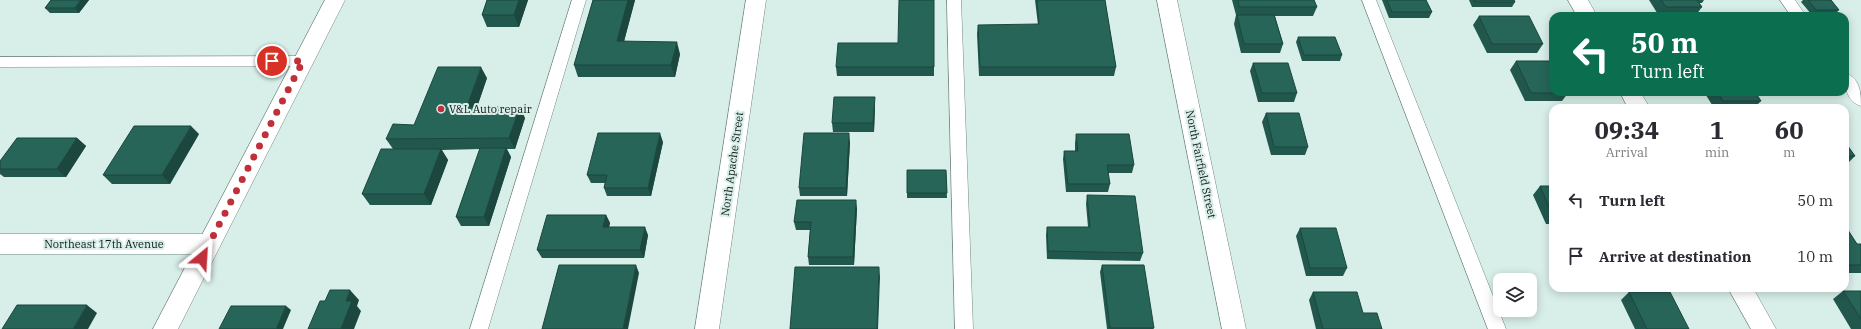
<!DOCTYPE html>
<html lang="en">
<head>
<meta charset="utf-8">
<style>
  body { margin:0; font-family:"IBM Plex Serif",serif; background:#f7f7f7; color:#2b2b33; height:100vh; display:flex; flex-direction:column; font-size:15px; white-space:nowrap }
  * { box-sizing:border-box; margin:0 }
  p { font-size:13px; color:#7c7c81 }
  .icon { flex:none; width:22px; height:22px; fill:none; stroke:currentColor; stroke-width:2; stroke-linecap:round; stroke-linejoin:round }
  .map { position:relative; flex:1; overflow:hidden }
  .sheet { position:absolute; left:1549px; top:104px; width:300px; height:188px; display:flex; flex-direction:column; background:#fff; border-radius:12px; box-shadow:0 2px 10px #0003 }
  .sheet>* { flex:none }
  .hud { position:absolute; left:1549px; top:12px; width:300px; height:84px; border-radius:12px; box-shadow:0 2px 10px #0003; background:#0b6e4f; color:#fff; overflow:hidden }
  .buttons { position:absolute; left:1493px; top:273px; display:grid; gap:8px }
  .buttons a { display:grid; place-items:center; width:44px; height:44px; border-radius:8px; background:#fff; box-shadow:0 2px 10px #0003; font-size:20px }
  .pin { position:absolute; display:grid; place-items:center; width:34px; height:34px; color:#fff; margin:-17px; border:2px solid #fff; border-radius:50%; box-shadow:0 1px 4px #0007 }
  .me { position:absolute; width:44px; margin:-22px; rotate:27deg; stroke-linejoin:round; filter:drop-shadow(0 0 3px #0008) }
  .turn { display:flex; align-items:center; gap:14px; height:84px; padding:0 16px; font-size:18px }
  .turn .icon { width:52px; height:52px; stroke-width:2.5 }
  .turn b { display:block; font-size:28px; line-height:34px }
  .eta { display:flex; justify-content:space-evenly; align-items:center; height:68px; text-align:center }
  .eta b { font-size:24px; font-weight:800; line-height:28px }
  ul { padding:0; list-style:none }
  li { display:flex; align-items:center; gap:12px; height:56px; padding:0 16px }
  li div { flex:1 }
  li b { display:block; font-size:15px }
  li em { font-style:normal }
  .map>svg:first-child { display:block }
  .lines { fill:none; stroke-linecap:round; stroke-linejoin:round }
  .service-casing { stroke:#768984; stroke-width:1 }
  .minor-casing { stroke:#768984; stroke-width:1 }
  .secondary-casing { stroke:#768984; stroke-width:1 }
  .service { fill:#fff; fill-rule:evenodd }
  .minor { fill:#fff; fill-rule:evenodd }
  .secondary { fill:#fff; fill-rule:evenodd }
  .wall { fill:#22574d }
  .shaded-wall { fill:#1b473e }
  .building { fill:#276559; stroke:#1b473e }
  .route { stroke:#c0303b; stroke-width:7; stroke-dasharray:0 12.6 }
  .poi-dot { fill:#c0303b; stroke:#d8eee8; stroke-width:1.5 }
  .labels { text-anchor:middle; stroke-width:4; stroke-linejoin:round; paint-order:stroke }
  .poi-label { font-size:11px; fill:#111917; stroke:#d8eee8; text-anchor:start }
  .street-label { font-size:11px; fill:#111917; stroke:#d8eee8 }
</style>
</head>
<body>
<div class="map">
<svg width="1861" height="329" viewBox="0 0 1861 329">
  <rect width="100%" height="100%" fill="#d8eee8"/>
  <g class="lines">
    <defs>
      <path id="service" d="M572,0H586L488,329H470Z
        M947,0H961L973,329H955Z
        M1362,0H1376L1506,329H1488Z
        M1780,0H1795L1806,16H1791Z
        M303,56L308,57L310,61L308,65L303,66L0,67V57Z
        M1845,73C1860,78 1861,92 1861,106C1846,101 1845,87 1845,73Z"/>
      <path id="minor" d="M746,0H766L719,329H695Z
        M1157,0H1177L1246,329H1222Z
        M1568,0H1588L1597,16H1577Z
        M1620,92H1640L1650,108H1628Z
        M0,234H209L217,237L221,244L217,251L209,254H0Z
        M1728,288H1753L1776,329H1751Z"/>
      <path id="secondary" d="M325,0H345L178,329H153Z"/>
    </defs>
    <use href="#service" class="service-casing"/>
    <use href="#minor" class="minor-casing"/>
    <use href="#secondary" class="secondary-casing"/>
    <use href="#service" class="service"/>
    <use href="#minor" class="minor"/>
    <use href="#secondary" class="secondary"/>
  </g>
  <path class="wall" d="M51,0H89L79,13H50L45,8Z
    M487,0H528L519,27H487L482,15Z
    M593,0H635L624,41L680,54L675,77H578L574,65Z
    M934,0V76H837L836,67L898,43Z
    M1035,0H1105L1116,67L1114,76H979L977,34L978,25H1038Z
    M1232,0H1314L1317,7L1313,16H1275L1283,44L1280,53H1241L1234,24L1236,15Z
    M1382,0H1426L1432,12L1429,18H1389Z
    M1469,0H1514L1515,2L1512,7H1472Z
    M1649,0H1704L1702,3H1699L1702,7L1696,15L1703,16H1659Z
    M1803,0H1831L1839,10L1834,15H1812L1801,2Z
    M1479,16L1543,44L1537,53H1487L1473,25Z
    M1298,37L1342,55L1340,61H1302L1296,42Z
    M1516,61L1568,93L1562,101H1525L1510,70Z
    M1253,63L1297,93L1294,102H1258L1250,71Z
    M487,78L477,107L525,118L515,149H507L511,157L489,226H461L456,217L480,149L442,150L448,160L431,205H370L362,194L393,149L386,139L414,125Z
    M1704,92H1755L1761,101L1754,108H1714Z
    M875,105L874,132H833L832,123Z
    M1266,113L1308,147L1305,155H1271L1262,122Z
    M199,134L170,184H112L103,175Z
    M1076,134L1134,165L1132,173H1108L1110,184L1108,192H1066L1063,159L1064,151H1075V143Z
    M77,138L86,146L66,177H4L0,174V161Z
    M663,142L651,196H607L604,188L605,183H591L587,175Z
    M850,142L847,196H800L799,188Z
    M1845,142L1855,156L1846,165H1845Z
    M907,170H946L947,198H907Z
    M1540,186H1553V224H1546L1533,195Z
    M1087,195L1143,253L1140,261L1047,259L1046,235L1047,227H1088L1086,204Z
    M857,208L854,265H809L808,257L810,230H796L794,222Z
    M606,215L610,223L609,227L648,235L644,258H542L537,250Z
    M1845,227L1857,244H1861V273H1845Z
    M1300,228L1347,268L1343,276H1306L1296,236Z
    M1102,265L1154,328L1153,329H1107L1100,272Z
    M1594,288H1662L1660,290L1595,289Z
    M1843,291H1861V329H1851L1833,299Z
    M1313,292L1363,313L1382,329H1316L1309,300Z
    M1629,292L1689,329H1635L1621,300Z"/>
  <path class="shaded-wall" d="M81,0H89L79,13L75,8Z
    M519,0H528L519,27L514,15Z
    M628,0H635L621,53L617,41Z
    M677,42L680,54L675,77L671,65Z
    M481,67L487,78L473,119L467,107Z
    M875,97V105L874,132L873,123Z
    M520,107L525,118L515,149L509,138Z
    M191,126L199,134L170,184L162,175Z
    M660,133L663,142L651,196L648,188Z
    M849,133L850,142L847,196L846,188Z
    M77,138L86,146L66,177L57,169Z
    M506,148L511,157L489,226L484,217Z
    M441,149L448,160L431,205L424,194Z
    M856,200L857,208L854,265L853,257Z
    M606,215L610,223L607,235L603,227Z
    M645,227L648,235L644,258L640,250Z
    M636,265L639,273L628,329H623Z
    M879,267L880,277L878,329H877Z
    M350,290L359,300L357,306L361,311L354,329H341L346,301Z
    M87,305L97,313L88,329H73Z
    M286,306L291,310L283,329H276Z"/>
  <path class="building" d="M51,0H81L75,8H45Z
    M487,0H519L514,15H482Z
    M593,0H628L617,41L677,42L671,65H574Z
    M899,0H934V67H836L838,43H898Z
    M1037,0H1105L1116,67H980L978,25L1039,24Z
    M1238,0H1314L1317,7H1239Z
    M1387,0H1426L1432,12H1392Z
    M1474,0H1514L1515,2H1475Z
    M1661,0H1697L1702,7H1666Z
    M1808,0H1831L1839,10H1816Z
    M1237,15H1274L1283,44H1244Z
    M1669,15H1702L1703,16H1669Z
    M1479,16H1529L1543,44H1492Z
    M1298,37H1335L1342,55H1304Z
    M1516,61H1552L1553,64V92H1568V93H1531Z
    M1253,63H1288L1297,93H1262Z
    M438,67H481L467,107H520L509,138L386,139L393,124L414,125Z
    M1717,92H1755L1761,101H1723Z
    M834,97H875L873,123H832Z
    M1266,113H1299L1308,147H1274Z
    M134,126H191L162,175H103Z
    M598,133H660L648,188H604L607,175H587Z
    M804,133H849L846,188H799Z
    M1076,134H1129L1134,165H1107L1110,184H1068L1064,151H1078Z
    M17,138H77L57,169H0V161Z
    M1845,142L1855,156H1845Z
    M480,148H506L484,217H456Z
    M381,149H441L424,194H362Z
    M907,170H946L947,193H907Z
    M1540,186H1553V216Z
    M1087,195L1135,196L1143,253L1048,251L1047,227H1090Z
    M797,200H856L853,257H808L811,222H794Z
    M547,215H606L603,227H645L640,250H537Z
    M1845,227H1846L1857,244H1861V265H1845Z
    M1300,228H1336L1347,268H1310Z
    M559,265H636L623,329H542Z
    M1102,265H1144L1154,328H1110Z
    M795,267H879L877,329H790Z
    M330,290H350L346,301H352L341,329H308L320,301H325Z
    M1843,291H1861V319Z
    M1313,292H1357L1363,313H1377L1382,329H1323Z
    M1629,292H1670L1689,329H1647Z
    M17,305H87L73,329H2Z
    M231,306H286L276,329H219Z"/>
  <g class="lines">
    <path class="route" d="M202,258L303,61H272"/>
  </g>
  <circle class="poi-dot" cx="441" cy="109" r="4"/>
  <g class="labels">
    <g class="poi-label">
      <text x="449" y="113">V&amp;L Auto repair</text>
    </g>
    <g class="street-label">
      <text transform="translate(732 164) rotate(-82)" y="4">North Apache Street</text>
      <text transform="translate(1201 164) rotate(78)" y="4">North Fairfield Street</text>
      <text x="104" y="248">Northeast 17th Avenue</text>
    </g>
  </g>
</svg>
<div class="buttons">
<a><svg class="icon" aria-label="layers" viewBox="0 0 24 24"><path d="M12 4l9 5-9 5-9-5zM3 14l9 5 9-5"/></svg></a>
</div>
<div class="pin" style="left:272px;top:61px;background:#d93025"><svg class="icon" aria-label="arrive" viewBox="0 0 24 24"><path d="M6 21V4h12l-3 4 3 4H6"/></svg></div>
<svg class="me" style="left:202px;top:258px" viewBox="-20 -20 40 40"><path d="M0-17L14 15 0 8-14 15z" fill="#c0303b" stroke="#fff" stroke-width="4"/></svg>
<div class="hud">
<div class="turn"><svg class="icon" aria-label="left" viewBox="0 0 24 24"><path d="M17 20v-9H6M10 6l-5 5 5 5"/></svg><div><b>50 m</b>Turn left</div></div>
</div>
<section class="sheet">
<div class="eta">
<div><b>09:34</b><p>Arrival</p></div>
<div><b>1</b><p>min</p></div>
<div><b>60</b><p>m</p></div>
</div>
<ul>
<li><svg class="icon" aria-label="left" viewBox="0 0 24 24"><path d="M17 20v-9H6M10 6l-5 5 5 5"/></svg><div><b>Turn left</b></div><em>50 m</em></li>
<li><svg class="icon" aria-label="arrive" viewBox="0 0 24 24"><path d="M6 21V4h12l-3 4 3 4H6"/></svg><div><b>Arrive at destination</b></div><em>10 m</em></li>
</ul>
</section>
</div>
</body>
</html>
